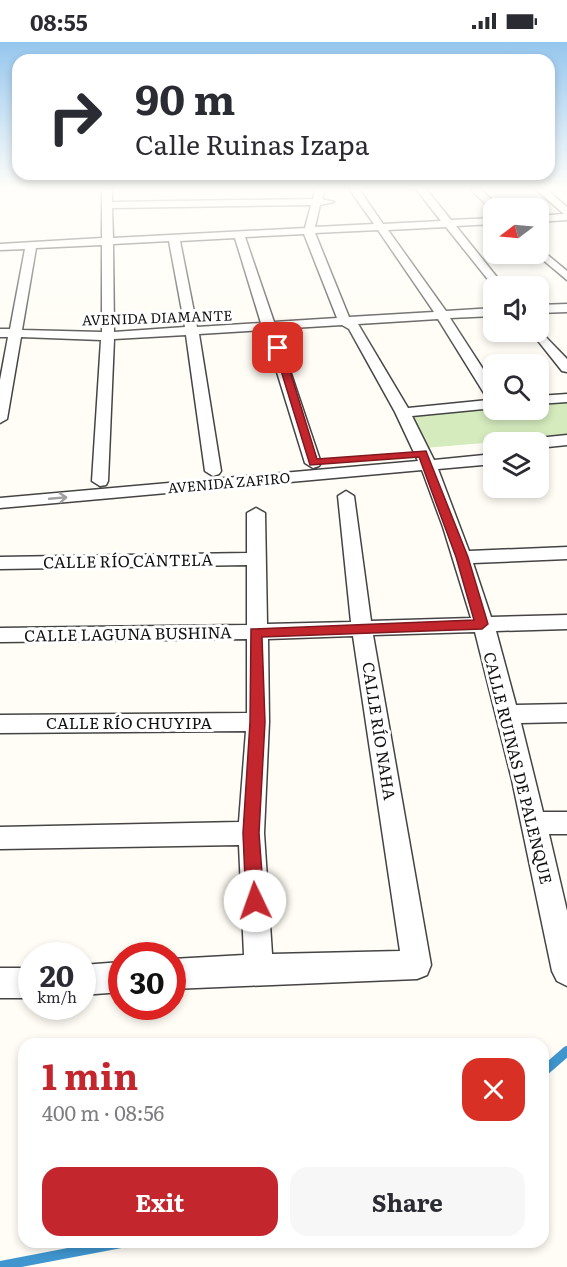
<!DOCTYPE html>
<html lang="en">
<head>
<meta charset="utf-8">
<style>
  body { margin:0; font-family:Literata,serif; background:#f7f7f7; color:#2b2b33; height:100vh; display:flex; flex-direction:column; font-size:22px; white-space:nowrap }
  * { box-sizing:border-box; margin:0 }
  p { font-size:20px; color:#7c7c81 }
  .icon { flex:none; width:33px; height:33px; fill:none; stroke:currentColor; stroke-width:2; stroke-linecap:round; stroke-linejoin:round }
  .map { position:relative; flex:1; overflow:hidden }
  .sheet { position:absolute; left:18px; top:996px; width:531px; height:210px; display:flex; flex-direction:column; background:#fff; border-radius:18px; box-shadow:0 3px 9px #0003 }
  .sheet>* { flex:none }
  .guide { position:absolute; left:12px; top:12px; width:543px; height:126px; border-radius:18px; box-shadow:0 3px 9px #0003; background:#fff; color:#2b2b33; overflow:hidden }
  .needle { width:39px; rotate:254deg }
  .controls { position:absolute; left:483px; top:156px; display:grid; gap:12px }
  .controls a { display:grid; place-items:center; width:66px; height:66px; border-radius:12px; background:#fff; box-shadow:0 3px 9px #0003; font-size:30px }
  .speed { position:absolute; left:18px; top:900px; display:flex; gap:12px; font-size:30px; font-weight:700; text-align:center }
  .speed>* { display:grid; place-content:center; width:78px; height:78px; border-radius:50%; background:#fff; box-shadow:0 3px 9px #0003; line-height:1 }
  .speed small { font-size:15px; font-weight:400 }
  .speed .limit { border:9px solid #d22; background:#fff; color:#111 }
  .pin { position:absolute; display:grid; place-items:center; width:51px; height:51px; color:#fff; margin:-26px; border-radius:12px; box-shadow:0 3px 9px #0006 }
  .me { position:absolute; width:66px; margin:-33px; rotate:357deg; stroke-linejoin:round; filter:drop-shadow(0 0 4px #0008) }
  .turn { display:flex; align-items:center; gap:21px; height:126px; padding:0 24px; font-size:27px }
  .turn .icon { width:78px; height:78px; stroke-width:2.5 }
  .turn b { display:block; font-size:42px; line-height:51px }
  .round { display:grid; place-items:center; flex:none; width:63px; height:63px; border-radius:18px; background:#f7f7f7 }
  .headline { display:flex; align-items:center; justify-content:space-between; height:102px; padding:0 24px }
  h1 { font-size:36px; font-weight:700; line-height:45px; color:#c4262e }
  .button { display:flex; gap:12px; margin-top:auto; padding:12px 24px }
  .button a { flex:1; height:69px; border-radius:18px; background:#c4262e; color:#fff; font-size:24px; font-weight:700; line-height:69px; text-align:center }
  .button a+a { background:#f7f7f7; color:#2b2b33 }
  .status { display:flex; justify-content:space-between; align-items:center; height:42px; padding:0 30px; background:#fff; direction:ltr }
  .status svg { height:16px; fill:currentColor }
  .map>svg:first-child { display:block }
  .green { fill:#d5ebbd }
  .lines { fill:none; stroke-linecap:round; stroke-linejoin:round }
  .stream { stroke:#3f96cf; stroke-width:10 }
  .minor-casing { stroke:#444; stroke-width:3 }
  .minor { fill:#fff; fill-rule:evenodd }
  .oneway { stroke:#a0a0a0 }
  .route { fill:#c4262e; stroke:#7f191e; stroke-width:1.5 }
  .labels { text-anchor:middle; stroke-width:6; stroke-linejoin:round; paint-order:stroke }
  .far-street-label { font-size:14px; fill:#111; stroke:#fff }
  .street-label { font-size:16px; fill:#111; stroke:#fff }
</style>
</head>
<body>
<div class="status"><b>08:55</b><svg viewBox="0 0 49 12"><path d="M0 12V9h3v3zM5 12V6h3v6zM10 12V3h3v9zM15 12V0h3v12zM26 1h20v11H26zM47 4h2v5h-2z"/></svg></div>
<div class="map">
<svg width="567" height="1225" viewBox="0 0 567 1225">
  <rect width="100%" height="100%" fill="#fffdf5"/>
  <path class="green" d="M567,360V394L425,406L409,372L493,366L538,368L539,362Z"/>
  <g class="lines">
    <path class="stream" d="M543,1030L567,1009
      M0,1224L126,1200"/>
    <defs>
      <path id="minor" d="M102,147H112V160L313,157L315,147H325L322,157L334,160L320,163L315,185L374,182L349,147H359L383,182L441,179L416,147H426L451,178L494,176V182L456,184L504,244L494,245L446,185L388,188L446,269L494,266V274L450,276L494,344V366L412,374L434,418L494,412V422L438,427L469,509L567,505V517L473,521L491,575L567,573V587L496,589L516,663L567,662V680L521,681L543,770H567V792H549L567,869V944L557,939L552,929L512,738L475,590L373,593L431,923L427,933L417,937L172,947V917L244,913L239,803L0,807V785L239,780L246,689L0,691V673L247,671V597L0,600V586L247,583V523L0,527V515L247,511V471L256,466L265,471L267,582L351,580L338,454L346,449L354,454L371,579L471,576L443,485L422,428L0,466V456L418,419L395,370L349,287L342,283L276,287L321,421L319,424L313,426L305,421L264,288L199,292L221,429L219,432L213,434L205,429L186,293L114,297L108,439L106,443L100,444L92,439L101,298L21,295L7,377L0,381V338L8,295H0V287H10L25,207L0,208V202L102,196ZM311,163L305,186L113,196L112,166ZM378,188L434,270L349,275L315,191ZM304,192L337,276L274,280L245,195ZM235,196L261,281L197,285L180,199ZM169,199L185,285L114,290L113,202ZM102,203V290L22,288L36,206ZM438,277L487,356L488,358L408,366L358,282ZM353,594L400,909L272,912L264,791L269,680L268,597Z
        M470,147H480L500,166L492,168Z
        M535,147H546L567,165V178L538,180V174L564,172Z
        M538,205L567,229V238L536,212H538Z
        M567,262V270L538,271V263Z
        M538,287L567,317V330L562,329L531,290H538Z
        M567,352V360L538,362V354Z
        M567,393V403L538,406V400H531L538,396Z
        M122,920V950L82,953V923Z
        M0,926H32V956H0Z"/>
    </defs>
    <use href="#minor" class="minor-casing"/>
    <use href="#minor" class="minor"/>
  </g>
  <defs><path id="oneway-shaft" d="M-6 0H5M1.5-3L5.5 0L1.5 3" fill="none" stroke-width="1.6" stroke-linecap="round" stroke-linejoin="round" transform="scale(1.5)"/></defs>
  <use class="oneway" href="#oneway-shaft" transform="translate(58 456) rotate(-5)"/>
  <linearGradient id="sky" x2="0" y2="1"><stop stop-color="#95c6ee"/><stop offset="0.46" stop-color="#fffefa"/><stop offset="1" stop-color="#fffefa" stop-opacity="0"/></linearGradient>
  <rect width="567" height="318" fill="url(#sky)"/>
  <path class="route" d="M278,304L283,306L317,417L426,409L468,515L488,582L482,587L262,595L265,680L259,791L264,859L261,865L255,867L249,865L246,859L243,791L250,680L251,587L474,578L456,515L419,415L310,423L274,306Z"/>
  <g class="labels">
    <g class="far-street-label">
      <text transform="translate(157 276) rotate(-2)" y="5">AVENIDA DIAMANTE</text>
      <text transform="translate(229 441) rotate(-5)" y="5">AVENIDA ZAFIRO</text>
    </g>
    <g class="street-label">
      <text transform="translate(128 519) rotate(-1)" y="6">CALLE RÍO CANTELA</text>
      <text transform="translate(128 592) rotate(-1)" y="6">CALLE LAGUNA BUSHINA</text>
      <text x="129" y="687">CALLE RÍO CHUYIPA</text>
      <text transform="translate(379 689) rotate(81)" y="6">CALLE RÍO NAHA</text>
      <text transform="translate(518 726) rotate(76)" y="6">CALLE RUINAS DE PALENQUE</text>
    </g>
  </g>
</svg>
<div class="controls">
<a><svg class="needle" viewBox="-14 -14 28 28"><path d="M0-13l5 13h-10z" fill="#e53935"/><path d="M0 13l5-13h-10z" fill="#7c7c81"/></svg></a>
<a><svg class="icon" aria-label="sound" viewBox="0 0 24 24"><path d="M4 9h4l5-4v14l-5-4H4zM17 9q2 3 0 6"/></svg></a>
<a><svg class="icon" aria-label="search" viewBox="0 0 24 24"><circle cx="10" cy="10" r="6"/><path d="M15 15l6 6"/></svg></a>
<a><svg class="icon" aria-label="layers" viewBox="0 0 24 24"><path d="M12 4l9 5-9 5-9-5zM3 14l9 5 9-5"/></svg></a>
</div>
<div class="speed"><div>20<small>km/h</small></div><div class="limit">30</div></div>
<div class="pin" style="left:278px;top:306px;background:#d93025"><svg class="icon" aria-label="arrive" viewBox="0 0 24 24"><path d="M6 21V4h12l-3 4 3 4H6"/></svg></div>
<svg class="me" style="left:255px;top:859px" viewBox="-20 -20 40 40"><circle r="19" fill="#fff"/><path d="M0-13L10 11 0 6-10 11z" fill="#c4262e"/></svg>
<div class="guide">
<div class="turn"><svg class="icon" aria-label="right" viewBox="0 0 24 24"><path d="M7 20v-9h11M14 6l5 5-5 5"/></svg><div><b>90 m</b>Calle Ruinas Izapa</div></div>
</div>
<section class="sheet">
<div class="headline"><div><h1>1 min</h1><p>400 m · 08:56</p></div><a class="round" style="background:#d93025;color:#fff"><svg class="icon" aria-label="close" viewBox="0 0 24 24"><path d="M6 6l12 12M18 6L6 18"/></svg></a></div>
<div class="button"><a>Exit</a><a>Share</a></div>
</section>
</div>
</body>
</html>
